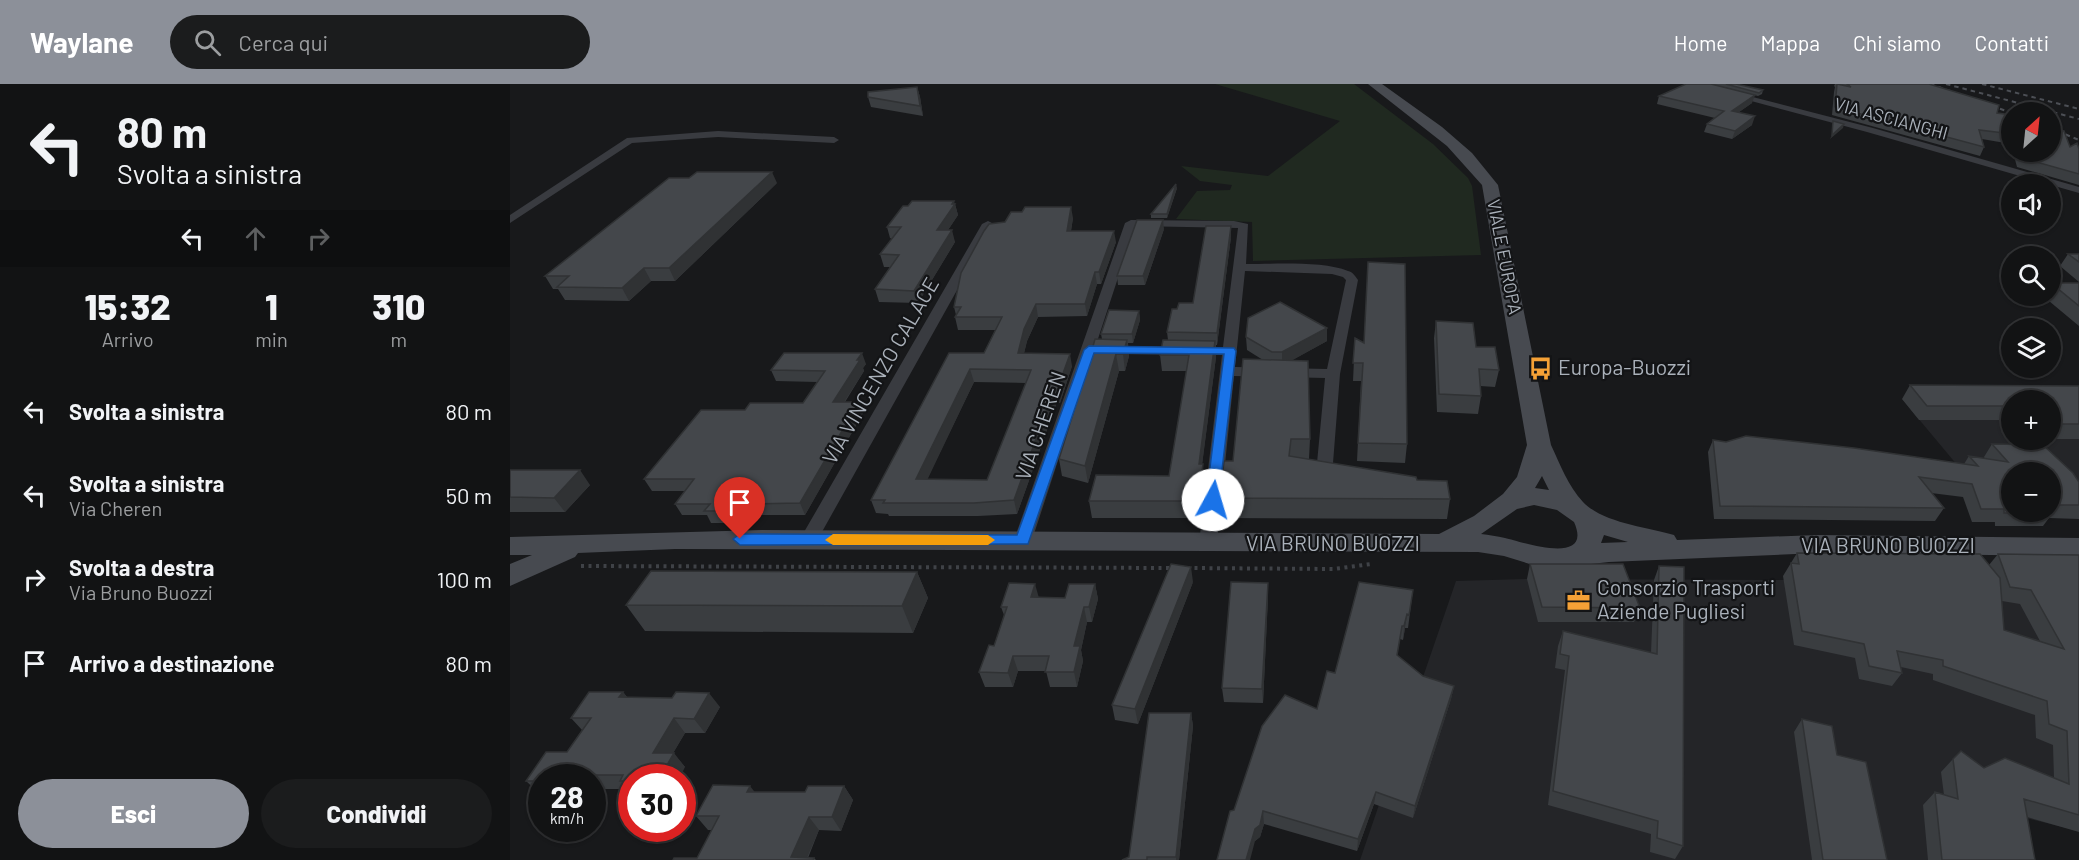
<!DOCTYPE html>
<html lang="it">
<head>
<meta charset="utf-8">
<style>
  body { margin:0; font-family:Barlow,sans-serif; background:#1b1c1d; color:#f1f3f6; height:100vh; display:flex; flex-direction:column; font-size:22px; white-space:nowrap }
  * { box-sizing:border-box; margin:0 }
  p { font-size:20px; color:#9c9ea0 }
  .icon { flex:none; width:33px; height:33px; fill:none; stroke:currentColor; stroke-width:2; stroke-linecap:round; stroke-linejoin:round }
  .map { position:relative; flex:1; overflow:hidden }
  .drawer { display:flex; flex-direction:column; background:#121314; width:510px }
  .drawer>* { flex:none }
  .hud { background:#121314; color:#f1f3f6; overflow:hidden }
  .needle { width:39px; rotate:27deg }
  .tools { position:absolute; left:1491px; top:18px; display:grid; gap:12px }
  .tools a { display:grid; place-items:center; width:60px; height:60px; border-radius:50%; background:#121314; box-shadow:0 2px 4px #0004,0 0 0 2px #313234; font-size:30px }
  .speed { position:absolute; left:18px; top:680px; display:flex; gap:12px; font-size:30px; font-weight:700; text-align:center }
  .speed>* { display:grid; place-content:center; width:78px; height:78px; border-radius:50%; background:#121314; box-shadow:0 2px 4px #0004,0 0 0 2px #313234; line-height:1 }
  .speed small { font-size:15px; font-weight:400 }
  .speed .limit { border:9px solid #d22; background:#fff; color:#111 }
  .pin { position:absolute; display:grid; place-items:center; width:51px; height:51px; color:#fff; margin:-62px -26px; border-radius:50% 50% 50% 0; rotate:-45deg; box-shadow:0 0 6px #0007 }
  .pin .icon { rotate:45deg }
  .me { position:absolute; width:66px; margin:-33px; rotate:6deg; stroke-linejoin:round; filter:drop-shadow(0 0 4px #0008) }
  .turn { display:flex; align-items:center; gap:21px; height:126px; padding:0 18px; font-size:27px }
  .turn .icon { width:78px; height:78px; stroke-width:2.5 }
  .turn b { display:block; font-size:42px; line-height:51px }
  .lanes { display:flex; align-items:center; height:57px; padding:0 18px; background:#0003; justify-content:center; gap:30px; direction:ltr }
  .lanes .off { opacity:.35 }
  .eta { display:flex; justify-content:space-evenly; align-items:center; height:102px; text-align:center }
  .eta b { font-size:36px; font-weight:800; line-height:42px }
  .action { display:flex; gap:12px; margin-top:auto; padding:12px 18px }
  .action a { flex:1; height:69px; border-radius:36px; background:#8c9099; color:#fff; font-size:24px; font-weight:800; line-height:69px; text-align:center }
  .action a+a { background:#1b1c1d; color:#f1f3f6 }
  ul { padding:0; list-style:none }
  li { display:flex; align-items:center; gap:18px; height:84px; padding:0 18px }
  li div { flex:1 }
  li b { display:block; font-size:22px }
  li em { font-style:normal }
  header { display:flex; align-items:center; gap:36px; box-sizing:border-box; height:84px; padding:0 30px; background:#8c9099; color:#fff }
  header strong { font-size:28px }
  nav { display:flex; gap:33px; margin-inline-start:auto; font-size:21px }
  .search { width:420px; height:54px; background:#1b1c1d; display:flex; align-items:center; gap:15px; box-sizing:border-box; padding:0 21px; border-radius:33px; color:#9c9ea0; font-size:22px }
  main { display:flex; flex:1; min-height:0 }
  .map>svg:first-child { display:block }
  .built { fill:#242528; fill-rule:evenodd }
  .green { fill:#202920 }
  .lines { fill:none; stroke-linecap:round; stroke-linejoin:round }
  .path { stroke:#3f4247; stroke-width:4; stroke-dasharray:3 4.5; stroke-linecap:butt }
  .street { fill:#393b40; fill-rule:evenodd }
  .secondary { fill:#474a50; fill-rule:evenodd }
  .rail { stroke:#4c4f55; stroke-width:2; stroke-dasharray:4.5 4; stroke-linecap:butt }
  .wall { fill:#3a3d40; fill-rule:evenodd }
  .shaded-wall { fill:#303234 }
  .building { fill:#44474b; stroke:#303234; stroke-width:1.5; fill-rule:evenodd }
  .route { fill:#1a73e8; stroke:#114b97; stroke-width:1.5 }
  .slow { fill:#f59e0b }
  .labels { text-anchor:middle; stroke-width:4.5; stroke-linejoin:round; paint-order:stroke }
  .far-street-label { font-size:18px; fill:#aab1ba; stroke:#131416 }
  .poi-label { font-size:21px; fill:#aab1ba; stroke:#131416; text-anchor:start }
  .street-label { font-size:21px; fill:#aab1ba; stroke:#131416 }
</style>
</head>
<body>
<header>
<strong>Waylane</strong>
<div class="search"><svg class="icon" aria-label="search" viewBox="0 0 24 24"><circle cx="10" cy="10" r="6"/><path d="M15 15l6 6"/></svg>Cerca qui</div>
<nav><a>Home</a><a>Mappa</a><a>Chi siamo</a><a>Contatti</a></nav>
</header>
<main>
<section class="drawer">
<div class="hud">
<div class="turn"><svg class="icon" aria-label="left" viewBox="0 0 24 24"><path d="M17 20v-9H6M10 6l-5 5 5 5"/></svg><div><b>80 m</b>Svolta a sinistra</div></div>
<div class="lanes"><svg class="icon" aria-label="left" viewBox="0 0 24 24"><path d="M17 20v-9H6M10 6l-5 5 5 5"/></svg><svg class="icon off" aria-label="ahead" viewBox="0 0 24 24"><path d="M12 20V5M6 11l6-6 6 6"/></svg><svg class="icon off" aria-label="right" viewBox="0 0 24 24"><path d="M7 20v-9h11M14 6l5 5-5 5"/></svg></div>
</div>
<div class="eta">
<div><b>15:32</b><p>Arrivo</p></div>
<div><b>1</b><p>min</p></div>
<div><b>310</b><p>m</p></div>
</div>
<ul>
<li><svg class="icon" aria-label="left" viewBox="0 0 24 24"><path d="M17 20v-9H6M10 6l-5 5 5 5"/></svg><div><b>Svolta a sinistra</b></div><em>80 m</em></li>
<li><svg class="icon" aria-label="left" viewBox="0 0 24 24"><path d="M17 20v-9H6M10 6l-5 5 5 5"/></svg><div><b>Svolta a sinistra</b><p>Via Cheren</p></div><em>50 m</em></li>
<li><svg class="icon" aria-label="right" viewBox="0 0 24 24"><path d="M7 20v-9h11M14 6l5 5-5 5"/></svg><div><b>Svolta a destra</b><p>Via Bruno Buozzi</p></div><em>100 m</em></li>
<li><svg class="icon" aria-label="arrive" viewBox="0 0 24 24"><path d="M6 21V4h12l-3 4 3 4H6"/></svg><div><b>Arrivo a destinazione</b></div><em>80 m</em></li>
</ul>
<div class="action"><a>Esci</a><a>Condividi</a></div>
</section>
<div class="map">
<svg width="1569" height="776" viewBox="0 0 1569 776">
  <rect width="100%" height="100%" fill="#18191b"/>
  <path class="built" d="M1392,315L1569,317V433L1529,434L1533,442H1485L1481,397L1458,394ZM1502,316H1540V356H1502ZM1502,388H1540V428H1502Z
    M1017,495L1569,497V747L1504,731L1511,776H850L946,497Z"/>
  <path class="green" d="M705,0H844L923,60L958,94L962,102L971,171L743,177L742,138L666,135L687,107L720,106L722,101L690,97L671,82L758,92L830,37Z"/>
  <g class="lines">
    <path class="path" d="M71,482L663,484
      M677,484L824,485L861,480"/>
    <path class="street" d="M1178,0H1192L1363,44L1569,103V109L1357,48Z
      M208,47L324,53L329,56L324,59L208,53L122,59L0,139V131L117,54Z
      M621,136L724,137L738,140L736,180C764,180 814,177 838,187C843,188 845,192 848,196L830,290L823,379L821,383H809L807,379L815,294L724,292L707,459L704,464L698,465L692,464L689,459L712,271L598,270L591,266L598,262L713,263L728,144L625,142L522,456L519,461L513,462L507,461L504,456L615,139ZM735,187L822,190L833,193L836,196L817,285L725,283Z
      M478,137L484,140L308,455L305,460L299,461L293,460L290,455L472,140Z"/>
    <path class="secondary" d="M858,0H872L932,43L962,69L988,101L1041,361C1050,380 1058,402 1073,418C1093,439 1137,443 1164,451L1167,456L1308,451L1569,454V472L1308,469L1099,478L1036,485L994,472L968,468L165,465L68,469L65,473L0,502V480L22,471H0V453L252,446L929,450L964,432L993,410L1007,393L1017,361L972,101L937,62ZM1032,392L1039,406L1025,404ZM1024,421L1047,426L1064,438C1084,483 1012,458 995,454C987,452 979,451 971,450L1007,425ZM1094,451L1118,458L1091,459Z"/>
    <path class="rail" d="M1420,0L1443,8
      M1436,0L1569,35
      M1472,0L1569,25
      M1474,19L1502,29
      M1540,44L1569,56"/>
  </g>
  <path class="wall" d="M1176,0H1226L1253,6L1252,10L1248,12L1214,3L1242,19L1229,28L1242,41L1222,55L1194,48L1197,40L1205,34L1147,20L1149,12Z
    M1325,0H1419L1487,29L1502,31V61L1501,60L1472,55L1474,63L1470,72L1322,31L1324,8L1325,3L1324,2Z
    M407,3L410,13L413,32L361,23L358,13Z
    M1560,63L1569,65V101L1507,83L1503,68H1540Z
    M267,99L165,197H141L119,217L55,216L48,205H43L35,192Z
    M667,104L657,134H641V130Z
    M445,120L448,131L438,146L445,158L408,219L369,218L365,205L380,183H374L370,170L382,155L380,154L377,143Z
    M563,134L561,147L606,158L591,200H587L577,232L528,233L517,257L514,269L562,282L550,319L547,318L507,430L468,432H379L378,430L366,429L361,416L439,269H474L486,246H448L445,233L446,231L444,223L495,138ZM464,298L516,299L477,396L417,395Z
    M654,145L635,201H608L607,192Z
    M721,153L707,261H706V273L692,380L694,397L690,434H582L579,417L659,392L677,287H652L650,271L658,256L657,248L667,225L683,219Z
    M1558,170H1569V198L1550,182Z
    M1541,199H1569V242L1533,212H1540Z
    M629,227L630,236L623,259H618L619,272L615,287H609L578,399L552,392L549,375L566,317L565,308L582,266L592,255L591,250Z
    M926,237L966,263L989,286L985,303L970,302L971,312L968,330L927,328L924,254Z
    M736,253L817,257L782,276L800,355L799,375L907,396L940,415L937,435L712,434L710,414L723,377L753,276L737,266Z
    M845,254L897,360L895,379L847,377L851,297H843Z
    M356,280L353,284L354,287L335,318L353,329L295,431H240L236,439H201L197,431H172L165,420L175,407H142L134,395L235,326L293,319L307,298L266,297L261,286Z
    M1400,301L1569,302V355H1542L1540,353V316H1502V336H1409L1392,315Z
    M1203,356L1216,358L1454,380L1459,372L1475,375L1474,373L1482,360L1569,398V435L1539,434L1533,442H1485V438H1462L1453,413L1421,409L1434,424L1425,437L1204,435L1198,368ZM1540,388V428H1502Z
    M0,386L80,401L55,428H0Z
    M1287,469L1479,481L1488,470L1569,471V748L1517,733L1525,776H1418L1413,721L1425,708L1434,711L1431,688L1443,675L1474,684L1544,694L1543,661L1526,654L1525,631L1423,596V590L1391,583L1392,589L1382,602L1349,595L1345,574L1284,561L1273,492ZM1492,517L1510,520L1530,557L1494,546Z
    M1020,480L1130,524L1124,538H1028L1017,495Z
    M1149,482L1173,762L1165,775L1140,768L1141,750L1038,721L1055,586L1045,584L1048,562L1053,547L1141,569L1144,496Z
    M407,488L418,514L403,549L135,547L116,521Z
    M683,498L628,640L605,636L602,621Z
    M585,500L588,515L582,538H577L571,566L573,577L567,603H540L536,587H508L503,603H475L469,588L484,562L494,531L491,523L529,513L555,514Z
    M903,506L898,544H895L893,556L890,555L887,572L913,592L944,602L941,615L903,734L864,720L847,767L754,740L750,753L745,757L724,726L807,625L825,589Z
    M758,513L753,619L714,618L712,604Z
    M113,608L117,613L210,623L195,649H175L163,669L175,683L122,693V709L118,705H82V693H32L31,711L16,697L57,668L72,646L61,634Z
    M681,629L683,642L669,776H612L619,773Z
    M1292,635L1327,671L1377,776H1302L1284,648Z
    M334,702L343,716L331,747L309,746L298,774H304L306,776H163L187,774L202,746H198L186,732L245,708H295Z"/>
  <path class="shaded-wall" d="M407,3L410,13L413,32L410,22Z
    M1245,11L1242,19L1219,35L1222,27Z
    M1245,32L1242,41L1222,55L1225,47Z
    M1334,40L1333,44L1320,55L1322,51Z
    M262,88L267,99L165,197L159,184Z
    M666,100L667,104L657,134V130Z
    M444,117L448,131L430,158L427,146Z
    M561,123L563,134L559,158L557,147Z
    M653,136L654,145L635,201L633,192Z
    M721,142V153L707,261V249Z
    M442,146L445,158L408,219L404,207Z
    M604,147L606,158L591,200L589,188Z
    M134,184L141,197L119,217L112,204Z
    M585,188L587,200L577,232L575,220Z
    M526,220L528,233L517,257L511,282L508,269L514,245Z
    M629,227L630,236L623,259L622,250Z
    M817,244V257L772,282V268Z
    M617,256L619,272L615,287L613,270Z
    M705,257L706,273L690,397L689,380Z
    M352,269L356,280L353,284L354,287L327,329L323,318Z
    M560,270L562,282L550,319L547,306Z
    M606,270L609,287L578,399L575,382Z
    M460,285L464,298L411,409L406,395Z
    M544,305L547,318L507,430L504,416Z
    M349,318L353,329L295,431L290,419Z
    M693,380L694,397L690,434L688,417Z
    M70,386L80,401L55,428L44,414Z
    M234,420L240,431L236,439L229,427Z
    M681,483L683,498L628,640L625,625Z
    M407,488L418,514L403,549L392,522Z
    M758,499V513L753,619L752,605Z
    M525,500L529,514L521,513Z
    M585,500L588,515L582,538L579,523Z
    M574,523L577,538L571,566L573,577L567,603L564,588V562Z
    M897,530L895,544L893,556L894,542Z
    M503,572L508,587L503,603L498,589Z
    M944,602L941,615L903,734L905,722Z
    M113,608L125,623L109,613Z
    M199,609L210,623L195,649L184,635Z
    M681,629L683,642L669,776H666V773Z
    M164,634L175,649L155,683L143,669Z
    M164,669L175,683L170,693H150Z
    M240,702L251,716L237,708Z
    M334,702L343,716L331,747L322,733Z
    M866,708L864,720L847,767L848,755Z
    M753,727L754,740L750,753L745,757L740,776H736L745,745Z
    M299,733L309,746L296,776L281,773Z"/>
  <path class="building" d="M1176,0H1201L1245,11L1222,27L1245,32L1225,47L1197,40L1214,27L1149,12Z
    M1216,0H1226L1253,6L1249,9Z
    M1327,0L1341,3L1337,0H1419L1489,21L1487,29L1502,31V50L1469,46L1474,63L1325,23Z
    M407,3L410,22L358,13V8Z
    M1323,37L1334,40L1322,51Z
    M1540,44L1554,47L1560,63L1567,59L1569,65V90L1512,74L1510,68H1540Z
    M187,88H262L159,184H134L112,204L47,203L59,192H35L159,94H179Z
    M666,100L657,130H641Z
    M402,117H444L442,120H445L427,146H442L404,207L365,205L389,171L370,170L391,143H377L393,122H398Z
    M515,123H561L557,147H604L589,188H585L575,220H526L514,245L508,269L560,270L547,306L544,305L504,416L464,419H373L375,416H361L439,269H474L492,233H445L451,223H444L451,189L474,147L479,140L495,138L501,128H512ZM460,285L521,286L477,396L406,395Z
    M627,136H653L633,192H607Z
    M696,142H721L707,249L657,248L662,225H667L669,219H683Z
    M1558,170H1569V178Z
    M858,178L895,180L897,360L848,359L853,279H843L845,254L854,259Z
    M1541,199H1569V222Z
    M770,218L817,244L772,268H762L736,253L738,234Z
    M599,226L629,227L622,250H591Z
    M926,237L963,239L966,263H985L989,286L969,285L971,312L929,310Z
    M585,255L617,256L613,270H606L575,382L549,375L569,310L565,308L579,266H582Z
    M653,256L705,257L689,380H693L688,417H579L586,391L659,392L679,271H650Z
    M274,269H352L347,276H350L323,318H349L290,419L234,420L229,427H194L200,420H165L184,395H134L191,326H235L240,319H293L315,287L261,286Z
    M733,275L798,277L800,355H781L779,372L906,393L907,396L937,397L940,415L710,414L714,377H723Z
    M1400,301L1569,302V340H1552L1540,329V316H1502V322H1417Z
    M1236,352L1344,364L1468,382L1459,372L1498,378L1482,360L1533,361L1563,389L1569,398V421H1540V388H1502V428H1540V424L1543,429H1494V425H1471L1462,400L1409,393L1434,424L1210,422L1203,356L1216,358Z
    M0,386H70L44,414L0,413Z
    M1287,469L1470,470L1490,494L1494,546L1554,565L1521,506L1500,503L1488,470L1569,471V731L1514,715L1525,776H1432L1425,708L1448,715L1443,675L1451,667L1474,684L1495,674L1559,700L1557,647L1539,640L1537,617L1433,582V576L1387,567L1392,589L1359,582L1354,560L1292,547L1281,479L1289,480Z
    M661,480L681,483L625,625L602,621Z
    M1020,480H1113L1130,524L1032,523Z
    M1149,482L1174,483L1173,762L1147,754L1148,737L1043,707L1059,572L1050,570L1053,547L1147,570Z
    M141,487L407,488L392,522L116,521Z
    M721,498L758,499L752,605L712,604Z
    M849,498L903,506L899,531L897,530L894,542H892L887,571L913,592L944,602L905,722L866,708L848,755L753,727L750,741L745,745L736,776H707L720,727L724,726L752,642L775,611L807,625L817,587L825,589Z
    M499,499L525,500L521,513L555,514L559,500H585L579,523H574L564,562H570L564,588H535L539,572H503L498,589L469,588L479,561L484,562L497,523H491Z
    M79,608H113L109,613L162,614L166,608L199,609L184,635L164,634L143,669H164L150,693H122V697H110L113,691H57L55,693H32V697H16L36,668H57L81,634H61Z
    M639,629H681L666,773H637V776H612L619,773Z
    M1292,635L1322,642L1327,671L1356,678L1377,776H1313Z
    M203,701L240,702L237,708H295L298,702H334L322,733H299L281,773L304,774L303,776H163L164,774H187L209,732H186Z"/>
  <path class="route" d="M579,262L724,264L726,267L708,420L703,421L696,416L714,270L584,269L518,460L230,461L223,455L230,450L507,451L574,266Z"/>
  <path class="slow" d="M323,450L478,451L485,456L478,461H323L315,456Z"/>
  <defs>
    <symbol id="bus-bare" viewBox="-9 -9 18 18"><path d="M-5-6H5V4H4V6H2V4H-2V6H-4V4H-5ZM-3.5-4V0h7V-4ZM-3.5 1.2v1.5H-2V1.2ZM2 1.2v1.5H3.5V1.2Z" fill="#f5a136" stroke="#131416" stroke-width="2.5" paint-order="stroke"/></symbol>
    <symbol id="office-bare" viewBox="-9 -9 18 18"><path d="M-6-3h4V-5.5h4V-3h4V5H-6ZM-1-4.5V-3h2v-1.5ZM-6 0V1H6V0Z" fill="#f5a136" stroke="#131416" stroke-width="2.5" paint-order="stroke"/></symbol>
  </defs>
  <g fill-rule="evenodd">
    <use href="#bus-bare" x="1014" y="268" width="33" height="33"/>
    <use href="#office-bare" x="1052" y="500" width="33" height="33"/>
  </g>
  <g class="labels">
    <g class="far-street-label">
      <text transform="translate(1381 35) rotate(15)" y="6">VIA ASCIANGHI</text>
      <text transform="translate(994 173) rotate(79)" y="6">VIALE EUROPA</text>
    </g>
    <g class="poi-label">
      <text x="1048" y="291">Europa-Buozzi</text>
      <text x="1087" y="511">Consorzio Trasporti<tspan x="1087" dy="24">Aziende Pugliesi</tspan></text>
    </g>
    <g class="street-label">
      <text transform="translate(371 287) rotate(-60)" y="7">VIA VINCENZO CALACE</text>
      <text transform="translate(531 342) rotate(-71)" y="7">VIA CHEREN</text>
      <text x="823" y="467">VIA BRUNO BUOZZI</text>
      <text x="1378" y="469">VIA BRUNO BUOZZI</text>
    </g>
  </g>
</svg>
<div class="tools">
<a><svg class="needle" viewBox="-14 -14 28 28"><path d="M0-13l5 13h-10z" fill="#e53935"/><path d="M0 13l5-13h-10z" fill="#9c9ea0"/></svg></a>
<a><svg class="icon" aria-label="sound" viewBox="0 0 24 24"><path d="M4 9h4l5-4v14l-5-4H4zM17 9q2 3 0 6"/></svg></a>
<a><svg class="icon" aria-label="search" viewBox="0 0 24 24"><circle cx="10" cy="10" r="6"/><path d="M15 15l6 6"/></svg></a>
<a><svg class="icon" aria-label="layers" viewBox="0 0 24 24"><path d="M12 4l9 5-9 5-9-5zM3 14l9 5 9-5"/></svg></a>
<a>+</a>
<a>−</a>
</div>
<div class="speed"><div>28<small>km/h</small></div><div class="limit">30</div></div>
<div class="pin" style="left:230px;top:455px;background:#d93025"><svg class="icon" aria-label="arrive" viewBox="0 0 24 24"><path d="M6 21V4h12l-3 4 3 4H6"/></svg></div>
<svg class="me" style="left:703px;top:416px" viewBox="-20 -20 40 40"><circle r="19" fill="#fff"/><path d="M0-13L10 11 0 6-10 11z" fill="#1a73e8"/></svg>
</div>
</main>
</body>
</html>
